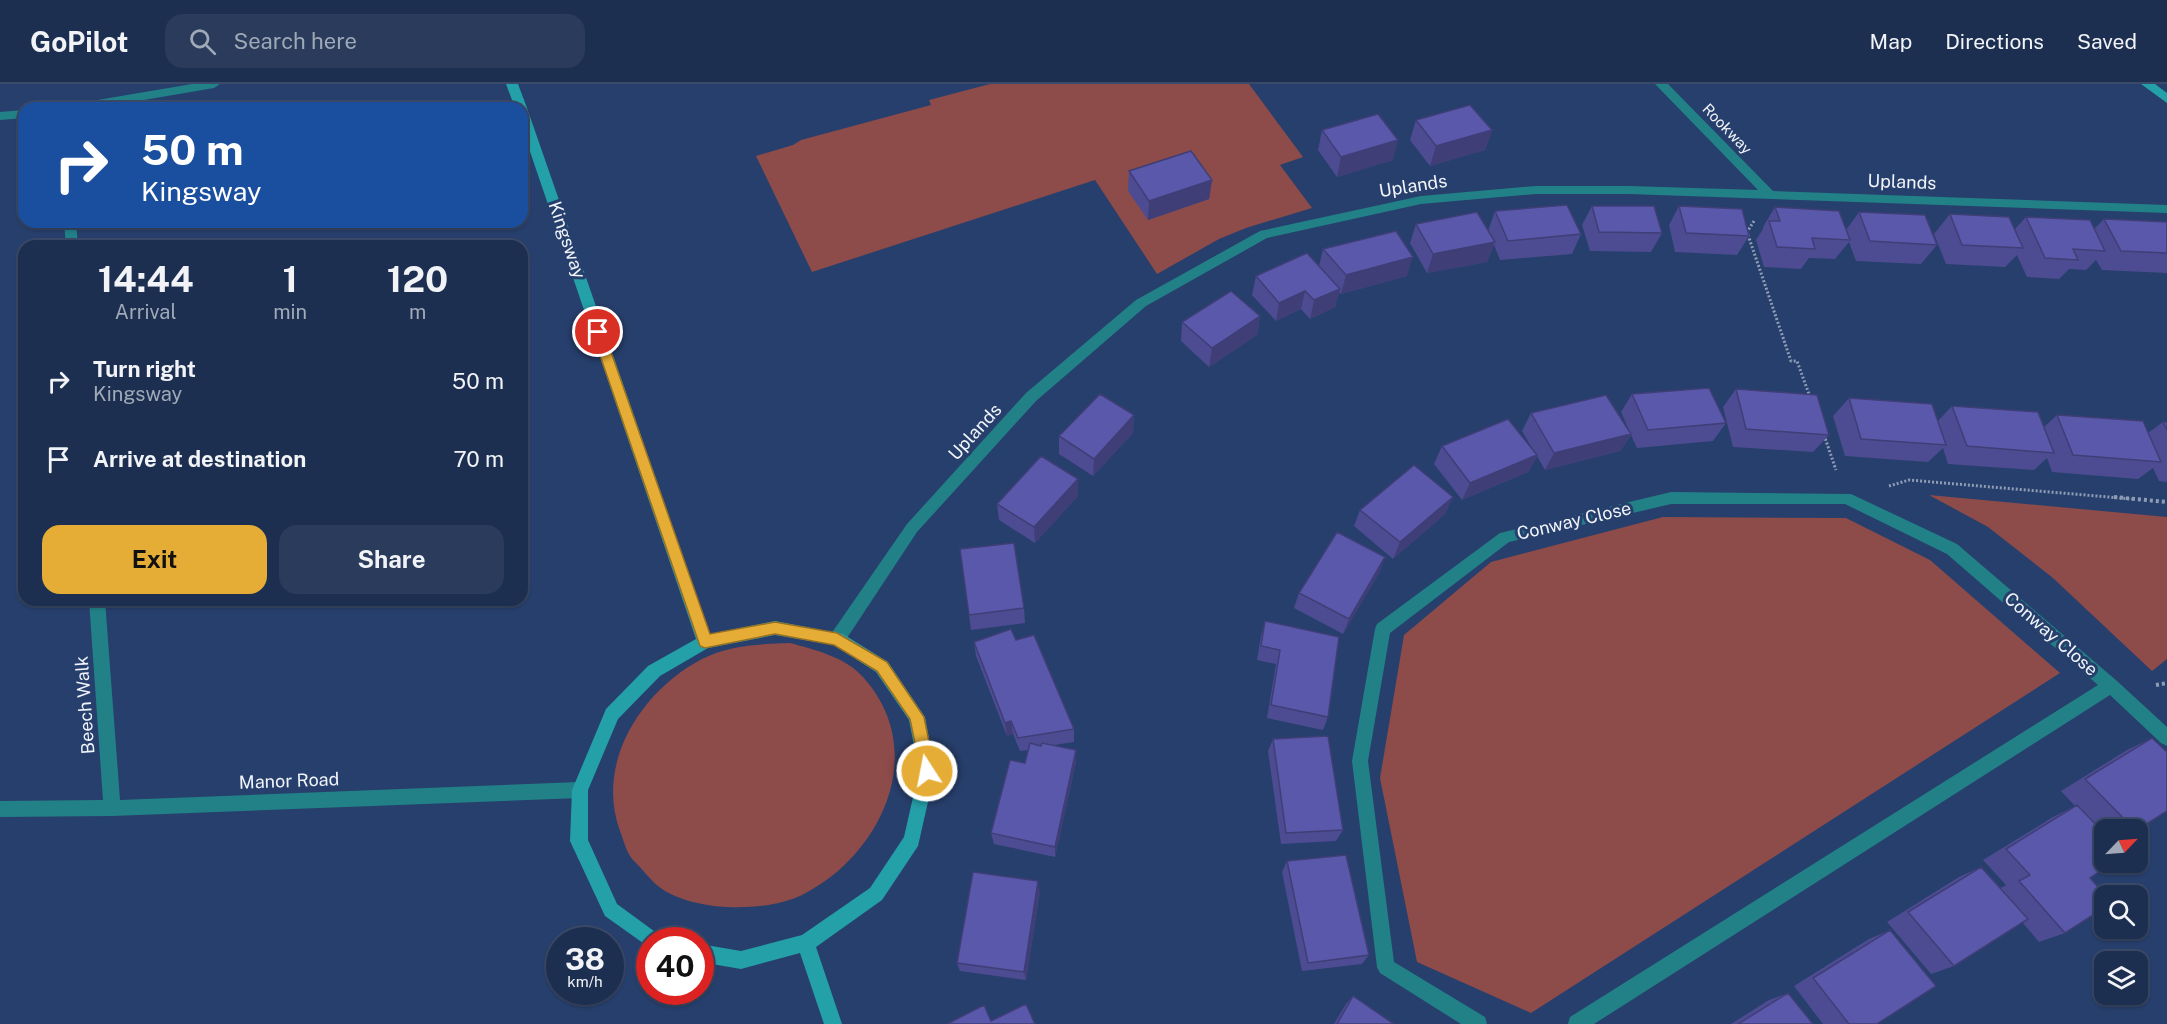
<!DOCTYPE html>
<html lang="en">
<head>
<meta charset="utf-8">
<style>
  body { margin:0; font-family:"Public Sans",sans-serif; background:#2a3b5b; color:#f1f3f6; height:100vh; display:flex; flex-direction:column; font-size:22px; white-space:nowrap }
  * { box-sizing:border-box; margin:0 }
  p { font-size:20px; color:#a0a9b7 }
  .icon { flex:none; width:33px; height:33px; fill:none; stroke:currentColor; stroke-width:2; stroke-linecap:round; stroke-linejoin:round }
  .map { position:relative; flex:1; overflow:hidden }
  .sheet { position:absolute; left:18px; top:156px; width:510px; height:366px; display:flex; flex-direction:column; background:#1d2f51; border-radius:18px; box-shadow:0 2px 4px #0004,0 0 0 2px #3b4a68 }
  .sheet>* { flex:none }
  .hud { position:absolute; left:18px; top:18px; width:510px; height:126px; border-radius:18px; box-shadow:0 2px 4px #0004,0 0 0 2px #3b4a68; background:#1a4fa0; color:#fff; overflow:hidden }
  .needle { width:39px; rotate:65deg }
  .tools { position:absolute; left:2094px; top:735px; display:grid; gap:12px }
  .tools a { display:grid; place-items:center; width:54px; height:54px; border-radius:12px; background:#1d2f51; box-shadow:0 2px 4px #0004,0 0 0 2px #3b4a68; font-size:30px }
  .speed { position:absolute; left:546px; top:843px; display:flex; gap:12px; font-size:30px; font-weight:700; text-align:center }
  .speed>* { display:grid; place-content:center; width:78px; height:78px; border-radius:50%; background:#1d2f51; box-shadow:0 2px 4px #0004,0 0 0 2px #3b4a68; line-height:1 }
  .speed small { font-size:15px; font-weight:400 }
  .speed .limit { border:9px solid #d22; background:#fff; color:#111 }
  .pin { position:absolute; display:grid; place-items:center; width:51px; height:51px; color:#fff; margin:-26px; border:3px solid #fff; border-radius:50%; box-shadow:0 2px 6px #0007 }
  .me { position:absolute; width:66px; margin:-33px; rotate:349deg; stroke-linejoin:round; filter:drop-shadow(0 0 4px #0008) }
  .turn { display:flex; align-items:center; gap:21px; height:126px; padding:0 24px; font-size:27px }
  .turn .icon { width:78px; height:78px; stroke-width:2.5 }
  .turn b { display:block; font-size:42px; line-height:51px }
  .eta { display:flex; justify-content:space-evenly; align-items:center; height:102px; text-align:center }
  .eta b { font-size:36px; font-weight:700; line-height:42px }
  .action { display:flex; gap:12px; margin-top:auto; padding:12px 24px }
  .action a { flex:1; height:69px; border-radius:18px; background:#e6ad36; color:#111; font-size:24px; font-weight:700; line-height:69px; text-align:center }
  .action a+a { background:#2a3b5b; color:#f1f3f6 }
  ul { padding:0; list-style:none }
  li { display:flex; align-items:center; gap:18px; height:78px; padding:0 24px }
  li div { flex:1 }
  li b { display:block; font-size:22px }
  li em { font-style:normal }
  header { display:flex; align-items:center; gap:36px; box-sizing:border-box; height:84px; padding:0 30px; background:#1d2f51; border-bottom:2px solid #3b4a68 }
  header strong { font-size:28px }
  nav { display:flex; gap:33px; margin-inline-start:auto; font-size:21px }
  .search { width:420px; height:54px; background:#2a3b5b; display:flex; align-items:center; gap:15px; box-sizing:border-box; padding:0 21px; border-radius:18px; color:#a0a9b7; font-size:22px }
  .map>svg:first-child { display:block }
  .green { fill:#8d4b4a }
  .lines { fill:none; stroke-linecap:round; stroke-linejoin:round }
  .path-far1 { stroke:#8f9cb5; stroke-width:3; stroke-dasharray:2 2; stroke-linecap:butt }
  .path { stroke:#8f9cb5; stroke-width:4; stroke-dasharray:3 3; stroke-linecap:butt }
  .street { fill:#228187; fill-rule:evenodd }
  .secondary { fill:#24a0a8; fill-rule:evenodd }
  .wall { fill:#4d4c92 }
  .shaded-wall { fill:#3f3e77 }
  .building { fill:#5a58aa; stroke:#3f3e77; stroke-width:1.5 }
  .route { fill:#e6ad36; stroke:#967023; stroke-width:1.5 }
  .labels { text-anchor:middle; stroke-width:6; stroke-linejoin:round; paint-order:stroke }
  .far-street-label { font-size:15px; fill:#f0f4f9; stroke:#273f6c }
  .street-label { font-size:18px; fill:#f0f4f9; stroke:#273f6c }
</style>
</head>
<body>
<header>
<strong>GoPilot</strong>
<div class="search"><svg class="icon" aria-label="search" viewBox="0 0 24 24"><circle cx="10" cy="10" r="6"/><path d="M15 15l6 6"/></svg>Search here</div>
<nav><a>Map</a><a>Directions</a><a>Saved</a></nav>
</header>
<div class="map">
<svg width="2167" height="940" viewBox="0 0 2167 940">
  <rect width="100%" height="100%" fill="#273f6c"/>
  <path class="green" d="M990,0H1249L1303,73L1280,81L1312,124L1246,144L1219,155L1157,190L1095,96L812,188L756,72L793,61L801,56L931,21L929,16Z
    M1929,411L2167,433V575L2152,587L2053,494L1988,443Z
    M1663,433L1846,434L1930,476L2060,589L1531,929L1417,878L1380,694L1404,551L1491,478Z
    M790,559C816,566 845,573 863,593C930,667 882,771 802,811C779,822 751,824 727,823C705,822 675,816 658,802C649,795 642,784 633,776C626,768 624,757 620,747C595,679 641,607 702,575C729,561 761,560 790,559Z"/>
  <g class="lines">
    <path class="path-far1" d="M1754,137L1747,148L1791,277H1797L1810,313
      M1824,351L1836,386
      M1889,402L1909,396L2132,415"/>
    <path class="path" d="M2114,413L2167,418
      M2156,601L2167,599"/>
    <path class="street" d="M192,0H220L214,4L97,24H68L74,20Z
      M1655,0H1668L1773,107L2167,121V129L1629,110H1536L1421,120L1267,154L1146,222L1036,317L917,448L843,560L837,562L831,560L829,555L831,550L907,440L1026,309L1136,216L1260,147L1421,112L1536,102H1629L1758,106Z
      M24,26V34L0,36V28Z
      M64,138H76L78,162H66Z
      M1671,408L1851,410L1957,460L2117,597L2167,643V662L2161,659L2110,611L1594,940H1568L1570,933L2098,601L1947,470L1845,420H1671L1509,458L1390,549L1368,677L1394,878L1485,933L1487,940H1461L1380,889L1377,883L1352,677L1375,545L1377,540L1500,449Z
      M89,516H105L120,716L580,698L586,700L588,706L586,712L580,714L112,732L0,733V717L103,716Z"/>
    <path class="secondary" d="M506,0H518L527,24L710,550L775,537L843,550L888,578L925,633L935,687L918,762L882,816L816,863L842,940H824L800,869L741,885L700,878V860L741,867L802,851L870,804L904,753L919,687L909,636L876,588L834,561L775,551L708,564L660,592L618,635L588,706V756L617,820L658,850L661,856H650V864L605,832L570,757L572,706L606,625L648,582L696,555L522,44V24H515Z
      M2141,0H2155L2167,9V19Z"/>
  </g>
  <path class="wall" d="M1416,36L1492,46L1485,66L1430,82L1410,56Z
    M1322,46L1393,76L1337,93L1318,66Z
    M1129,87L1212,96L1209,115L1148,136L1128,107Z
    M1592,122L1662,149L1651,168L1590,167L1582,141Z
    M1679,122L1749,152L1737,171L1675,168L1669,141Z
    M1775,123L1846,146L1859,128L1937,161L1921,180L1856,177L1849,158L1835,175L1809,174L1801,185L1764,183L1756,156L1763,145V143Z
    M1495,127L1581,150L1572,170L1500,176L1494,161L1487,178L1427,189L1410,159L1416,140L1488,147Z
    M1950,130L2015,145L2026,133L2094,145L2104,135L2167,138V189L2102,186L2096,176L2086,186L2069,185L2059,195L2027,193L2017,171L2005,183L1946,180L1934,150Z
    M1323,165L1407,192L1341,210L1339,208L1335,223L1310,235L1301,225L1276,237L1252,211L1256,192L1319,182Z
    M1260,232L1257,251L1209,283L1181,257L1182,238Z
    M1736,305L1829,351L1813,368L1733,363L1723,323Z
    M1632,310L1726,339L1713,357L1637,364L1631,351L1620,367L1545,386L1537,372L1528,388L1462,416L1434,380L1442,362L1533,366L1522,347L1531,329L1629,346L1621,328Z
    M1849,314L1938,337L1952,322L2044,343L2057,331L2148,349L2163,338H2167V398L2159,397L2153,384L2138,395L2052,388L2047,374L2034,386L1948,380L1943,364L1928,378L1845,372L1833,332Z
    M1134,331L1133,349L1093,392L1059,370V352Z
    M1078,412L1035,459L999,436L997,420Z
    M1453,413L1445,430L1393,475L1354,442L1360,426Z
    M1385,473L1379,489L1343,550L1294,524L1299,509Z
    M1024,524L1025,539L971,546L969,531Z
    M1265,537L1328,633L1323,646L1267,634L1276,580L1257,576L1261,552Z
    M1016,556L1074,645V658L1054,661L1076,678L1055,773L994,760L991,749L1025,679L1029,666L1020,667L1013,650L1007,652L976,572L974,558Z
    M2152,654L2137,746H2104V778L2090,794L2065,849L2039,858L2022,838L1954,882L1931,890L1887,838L1959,793L1981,783L2001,804L2006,801L1983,776L2053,733L2075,722L2061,707L2127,666Z
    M1273,655L1343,746L1336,757L1281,760L1268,667Z
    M1287,777L1369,871L1362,880L1302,887L1282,788Z
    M1040,807L1026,896L960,887L957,879Z
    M1890,846L1877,940H1823L1794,902L1869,855Z
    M1788,909L1813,940H1731L1769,916Z
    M1353,912L1394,940H1334L1346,920Z"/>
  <path class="shaded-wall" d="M1492,46L1485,66L1430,82L1436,62Z
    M1398,56L1393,76L1337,93L1341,73Z
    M1212,96L1209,115L1148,136L1149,117Z
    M1495,158L1487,178L1427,189L1433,170Z
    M1413,173L1407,192L1341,210L1346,191Z
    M1340,205L1335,223L1310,235L1314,216Z
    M1305,207L1301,225L1276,237L1279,219Z
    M1260,232L1257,251L1209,283L1212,264Z
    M1134,331L1133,349L1093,392L1094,375Z
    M1631,350L1620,367L1545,386L1554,369Z
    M1537,371L1528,388L1462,416L1470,399Z
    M1078,395V412L1035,459L1034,443Z
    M1453,413L1445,430L1393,475L1400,458Z
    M1385,473L1379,489L1343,550L1349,535Z
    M1011,637L1013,650L1007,652L1005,639Z
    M1076,666V678L1055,773V763Z
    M1038,797L1040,807L1026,896L1024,888Z"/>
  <path class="building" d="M1470,21L1492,46L1436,62L1416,36Z
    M1378,30L1398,56L1341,73L1322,46Z
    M1191,67L1212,96L1149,117L1129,87Z
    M1567,121L1581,150L1508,157L1495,127Z
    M1592,122H1654L1662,149L1599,148Z
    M1679,122L1742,125L1749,152L1686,149Z
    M1775,123L1839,127L1850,156L1812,154L1815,165L1777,163L1769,137H1780Z
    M1477,128L1495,158L1433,170L1416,140Z
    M1859,128L1925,131L1937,161L1870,157Z
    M1950,130L2009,133L2023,164L1962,161Z
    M2026,133L2090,136L2105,167L2073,165L2078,176L2045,174Z
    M2104,135L2167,138V169L2121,167Z
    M1396,147L1413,173L1346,191L1323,165Z
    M1307,169L1340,205L1314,216L1305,207L1279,219L1256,192Z
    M1231,207L1260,232L1212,264L1182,238Z
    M1709,304L1726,339L1648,346L1632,310Z
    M1736,305L1817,311L1829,351L1746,345Z
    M1100,310L1134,331L1094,375L1059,352Z
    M1606,311L1631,350L1554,369L1531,329Z
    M1849,314L1932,320L1946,361L1861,355Z
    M1952,322L2038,328L2054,369L1967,362Z
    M2057,331L2143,337L2161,378L2073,371Z
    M1508,335L1537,371L1470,399L1442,362Z
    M2163,338H2167V346Z
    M1041,372L1078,395L1034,443L997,420Z
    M1414,381L1453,413L1400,458L1360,426Z
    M1337,448L1385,473L1349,535L1299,509Z
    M1014,459L1024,524L969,531L960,465Z
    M1265,537L1339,553L1328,633L1271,621L1280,566L1261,562Z
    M1011,545L1016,556L1034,551L1074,645L1018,654L1011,637L1005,639L974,558Z
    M1328,652L1343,746L1286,749L1273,655Z
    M2152,654L2167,668V727L2137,746H2135L2085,695Z
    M1030,659L1041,662L1042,659L1076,666L1055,763L991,749L1010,676L1025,679Z
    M2077,721L2104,749V778H2114L2090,794L2106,812H2104V824L2065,849L2019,797L2030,791L2006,765Z
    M1346,771L1369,871L1308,879L1287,777Z
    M1981,783L2028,835L1954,882L1908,828Z
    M973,788L1038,797L1024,888L957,879Z
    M1890,846L1936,902L1877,940H1849L1813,894Z
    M1788,909L1813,940H1738Z
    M1353,912L1394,940H1337Z
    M1026,920L1035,940H947L984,921L991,937Z"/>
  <path class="route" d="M598,244L604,248L710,550L775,538L837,549L887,578L924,633L935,687L933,692L927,694L922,692L910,635L877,587L834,561L775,550L705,564L700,562L592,248Z"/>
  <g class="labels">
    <g class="far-street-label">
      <text transform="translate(1727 45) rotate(46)" y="5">Rookway</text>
    </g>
    <g class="street-label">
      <text transform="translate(1902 98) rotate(2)" y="6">Uplands</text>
      <text transform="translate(1413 102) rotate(-9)" y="6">Uplands</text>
      <text transform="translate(567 156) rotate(71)" y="6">Kingsway</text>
      <text transform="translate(975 348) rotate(-48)" y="6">Uplands</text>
      <text transform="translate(1574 437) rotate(-13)" y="6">Conway Close</text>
      <text transform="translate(2051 550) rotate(41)" y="6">Conway Close</text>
      <text transform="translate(85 621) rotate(-94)" y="6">Beech Walk</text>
      <text transform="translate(289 697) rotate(-2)" y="6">Manor Road</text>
    </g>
  </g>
</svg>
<div class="tools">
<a><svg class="needle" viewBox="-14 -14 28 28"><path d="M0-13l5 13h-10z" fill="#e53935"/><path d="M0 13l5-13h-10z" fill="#a0a9b7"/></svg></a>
<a><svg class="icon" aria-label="search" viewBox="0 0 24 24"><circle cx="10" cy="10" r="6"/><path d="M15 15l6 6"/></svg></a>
<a><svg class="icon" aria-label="layers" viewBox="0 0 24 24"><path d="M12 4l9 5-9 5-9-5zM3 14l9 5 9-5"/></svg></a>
</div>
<div class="speed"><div>38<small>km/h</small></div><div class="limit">40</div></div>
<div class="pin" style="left:598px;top:248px;background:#d93025"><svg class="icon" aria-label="arrive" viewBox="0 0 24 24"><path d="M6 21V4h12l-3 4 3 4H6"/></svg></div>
<svg class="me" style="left:927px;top:687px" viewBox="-20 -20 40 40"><circle r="17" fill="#e6ad36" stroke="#fff" stroke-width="3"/><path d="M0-11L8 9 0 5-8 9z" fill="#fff"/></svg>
<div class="hud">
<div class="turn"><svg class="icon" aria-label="right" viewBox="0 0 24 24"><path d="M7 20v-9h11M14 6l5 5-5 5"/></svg><div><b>50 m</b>Kingsway</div></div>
</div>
<section class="sheet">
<div class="eta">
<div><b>14:44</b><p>Arrival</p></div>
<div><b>1</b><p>min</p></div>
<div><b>120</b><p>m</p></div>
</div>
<ul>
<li><svg class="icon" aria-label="right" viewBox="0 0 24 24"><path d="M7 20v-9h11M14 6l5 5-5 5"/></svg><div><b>Turn right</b><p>Kingsway</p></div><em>50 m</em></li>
<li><svg class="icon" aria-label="arrive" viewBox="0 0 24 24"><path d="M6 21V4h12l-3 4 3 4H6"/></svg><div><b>Arrive at destination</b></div><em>70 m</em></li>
</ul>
<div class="action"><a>Exit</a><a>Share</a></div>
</section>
</div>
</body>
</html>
